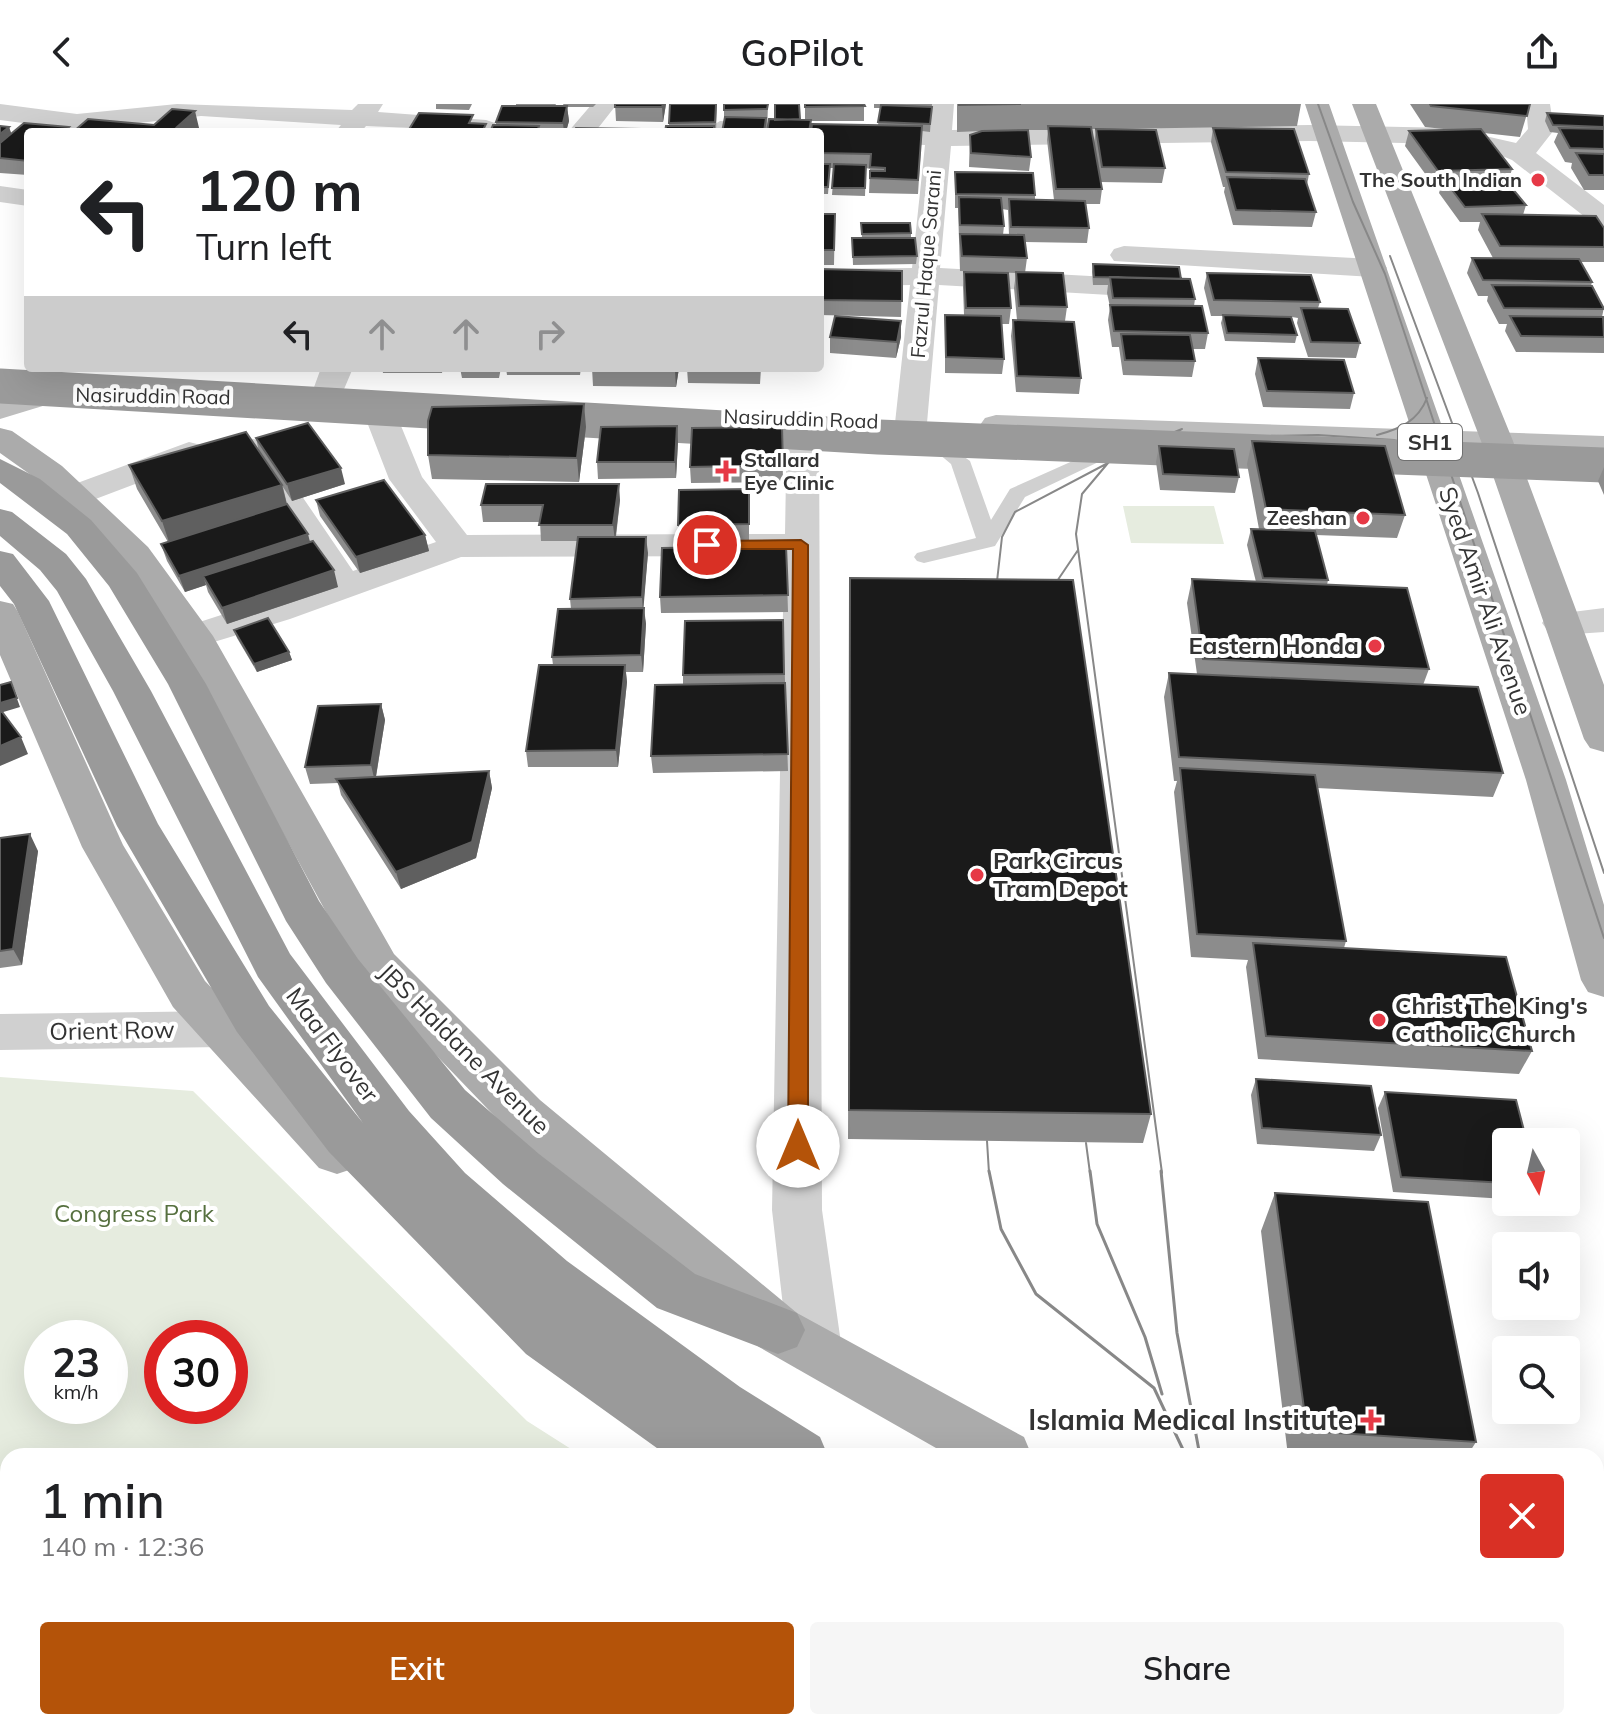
<!DOCTYPE html>
<html lang="en">
<head>
<meta charset="utf-8">
<style>
  body { margin:0; font-family:Mulish,sans-serif; background:#f6f6f6; color:#202124; height:100vh; display:flex; flex-direction:column; font-size:30px; white-space:nowrap }
  * { box-sizing:border-box; margin:0 }
  p { font-size:26px; color:#757577 }
  .icon { flex:none; width:44px; height:44px; fill:none; stroke:currentColor; stroke-width:2; stroke-linecap:round; stroke-linejoin:round }
  .map { position:relative; flex:1; overflow:hidden }
  .panel { position:absolute; left:0px; top:1344px; width:1604px; height:282px; display:flex; flex-direction:column; background:#fff; border-radius:24px 24px 0 0; box-shadow:0 8px 32px #0002 }
  .panel>* { flex:none }
  .hud { position:absolute; left:24px; top:24px; width:800px; height:244px; border-radius:8px; box-shadow:0 8px 32px #0002; background:#fff; color:#202124; overflow:hidden }
  .needle { width:52px; rotate:172deg }
  .fabs { position:absolute; left:1492px; top:1024px; display:grid; gap:16px }
  .fabs a { display:grid; place-items:center; width:88px; height:88px; border-radius:8px; background:#fff; box-shadow:0 8px 32px #0002; font-size:40px }
  .speed { position:absolute; left:24px; top:1216px; display:flex; gap:16px; font-size:40px; font-weight:700; text-align:center }
  .speed>* { display:grid; place-content:center; width:104px; height:104px; border-radius:50%; background:#fff; box-shadow:0 8px 32px #0002; line-height:1 }
  .speed small { font-size:20px; font-weight:400 }
  .speed .limit { border:12px solid #d22; background:#fff; color:#111 }
  .pin { position:absolute; display:grid; place-items:center; width:68px; height:68px; color:#fff; margin:-34px; border:4px solid #fff; border-radius:50%; box-shadow:0 2px 8px #0007 }
  .me { position:absolute; width:88px; margin:-44px; rotate:0deg; stroke-linejoin:round; filter:drop-shadow(0 0 6px #0008) }
  .turn { display:flex; align-items:center; gap:28px; height:168px; padding:0 40px; font-size:36px }
  .turn .icon { width:104px; height:104px; stroke-width:2.5 }
  .turn b { display:block; font-size:56px; line-height:68px }
  .lanes { display:flex; align-items:center; height:76px; padding:0 40px; background:#0003; justify-content:center; gap:40px; direction:ltr }
  .lanes .off { opacity:.35 }
  .round { display:grid; place-items:center; flex:none; width:84px; height:84px; border-radius:8px; background:#f6f6f6 }
  .overview { display:flex; align-items:center; justify-content:space-between; height:136px; padding:0 40px }
  h1 { font-size:48px; font-weight:600; line-height:60px }
  .cta { display:flex; gap:16px; margin-top:auto; padding:16px 40px }
  .cta a { flex:1; height:92px; border-radius:8px; background:#b45309; color:#fff; font-size:32px; font-weight:600; line-height:92px; text-align:center }
  .cta a+a { background:#f6f6f6; color:#202124 }
  header { display:flex; justify-content:space-between; align-items:center; height:104px; padding:0 40px; background:#fff; font-size:36px; font-weight:600 }
  .map>svg:first-child { display:block }
  .green { fill:#e6ecdf; fill-rule:evenodd }
  .lines { fill:none; stroke-linecap:round; stroke-linejoin:round }
  .lane { fill:#d0d0d0; fill-rule:evenodd }
  .street { fill:#d0d0d0; fill-rule:evenodd }
  .secondary { fill:#bdbdbd; fill-rule:evenodd }
  .primary { fill:#ababab; fill-rule:evenodd }
  .highway { fill:#9a9a9a; fill-rule:evenodd }
  .tram-far1 { stroke:#888; stroke-width:2 }
  .tram { stroke:#888; stroke-width:3 }
  .highway-bridge { stroke:#9a9a9a; stroke-width:35 }
  .wall { fill:#8c8c8c; fill-rule:evenodd }
  .shaded-wall { fill:#5f5f5f }
  .building { fill:#1a1a1a; stroke:#5f5f5f; stroke-width:2 }
  .route { fill:#b45309; stroke:#753606; stroke-width:2 }
  .poi-dot { fill:#e63946; stroke:#fff; stroke-width:3 }
  .labels { text-anchor:middle; stroke-width:8; stroke-linejoin:round; paint-order:stroke }
  .far-poi-label { font-size:20px; font-weight:bold; fill:#333; stroke:#fff; text-anchor:end }
  .far-street-label { font-size:20px; fill:#333; stroke:#fff }
  .shield { fill:#fff; stroke:#707070; stroke-width:2 }
  .shield-label { font-size:22px; font-weight:bold; fill:#333 }
  .street-label { font-size:24px; fill:#333; stroke:#fff }
  .poi-label { font-size:24px; font-weight:bold; fill:#333; stroke:#fff; text-anchor:start }
  .park-label { font-size:24px; fill:#56703f; stroke:#fff }
  .near-poi-label { font-size:28px; font-weight:bold; fill:#333; stroke:#fff; text-anchor:end }
</style>
</head>
<body>
<header><svg class="icon" aria-label="back" viewBox="0 0 24 24"><path d="M15 5l-7 7 7 7"/></svg>GoPilot<svg class="icon" aria-label="share" viewBox="0 0 24 24"><path d="M12 15V3M7 8l5-5 5 5M5 13v7h14v-7"/></svg></header>
<div class="map">
<svg width="1604" height="1625" viewBox="0 0 1604 1625">
  <rect width="100%" height="100%" fill="#fff"/>
  <path class="green" d="M1123,402H1214L1224,440L1131,439Z
    M0,973L193,987L527,1317L582,1352H8V1618H994L1005,1625H0ZM42,1234H110V1302H42ZM162,1234H230V1302H162Z"/>
  <g class="lines">
    <path class="lane" d="M930,328L970,357L991,416L1010,385L1113,339L1120,337L1130,343L1025,393L995,442L924,459L917,457L914,453L917,449L976,434L951,360L920,334Z"/>
    <path class="street" d="M0,0L77,10L177,0L352,6L358,0H383L378,8L486,16L495,19L503,28L366,22L361,28H335L341,21L201,12L77,26L0,16Z
      M592,0H617L595,28H568Z
      M930,0H954L952,26L1310,21L1450,24L1516,39L1528,25L1526,0H1550L1554,26L1536,49L1604,101V122L1594,120L1512,56L1490,47L1450,40L1310,37L951,42L940,164L1127,174L1137,177L1142,183L1137,189L1127,192L939,181L927,319L922,326L911,329L900,326L895,319L910,181L820,183V165L912,164L925,41L820,37V28H707V25L720,17L799,20L810,25L820,21L927,26Z
      M0,82L28,86V102L0,98Z
      M1124,142L1373,155L1383,158L1387,164L1383,170L1373,173L1114,157L1110,151L1114,145Z
      M321,264H353L336,304H314L309,297Z
      M376,290L387,293L392,300L422,373L467,431L785,430L787,316L792,309L803,306L814,309L819,316L822,1106L842,1246L834,1264L815,1271L796,1264L788,1246L772,1106L784,452L461,453L290,515L194,544L181,540L175,532L181,524L323,478L237,345L241,338L253,335L265,338L353,467L436,438L389,375L360,300L365,293Z
      M189,338L201,341L206,348L201,355L85,399L73,402L61,399L56,392L61,385Z
      M1604,504V528L1561,531L1548,527L1542,519L1548,511Z
      M224,907L240,912L247,925L240,938L224,943L0,946V910Z"/>
    <path class="secondary" d="M43,281L82,284L87,291L82,298L46,301L0,315V295Z
      M996,311L1604,332V352L985,328L980,321L985,314Z"/>
    <path class="primary" d="M1305,0H1329L1566,676L1604,801V893L1588,888L1581,876L1526,676Z
      M1352,0H1376L1513,337L1604,581V648L1590,644L1584,635L1481,337Z
      M0,324L12,327L62,362L148,443L213,532L394,850L540,996L797,1209L1024,1333L1032,1352H950L759,1243L506,1024L362,874L177,535L122,459L38,376L0,349Z
      M0,497L13,500L18,508L123,741L205,877L355,1034L362,1049L355,1064L337,1070L319,1064L173,903L82,743L0,551Z
      M1604,1567V1625H1573L1570,1618H1596V1570Z
      M1048,1618H1118L1121,1625H1050Z
      M1464,1618H1537L1540,1625H1466Z"/>
    <path class="highway" d="M0,355L40,375L91,416L137,469L206,580L319,797L358,855L465,986L539,1050L695,1170L797,1209L805,1226L797,1243L778,1250L657,1204L503,1080L431,1014L326,879L286,817L168,580L109,482L67,430L0,379Z
      M0,405L12,408L66,450L86,475L151,587L290,850L409,1007L465,1069L567,1157L740,1283L820,1333L828,1352H750L741,1346L743,1352H668L526,1250L329,1048L237,928L117,722L14,500L0,482V447L13,450L49,497L158,720L269,902L363,1019L258,873L113,587L57,487L40,466L0,432Z
      M1102,1618H1174L1177,1625H1104Z
      M1199,1618H1270L1273,1625H1201Z"/>
    <path class="tram-far1" d="M1318,0L1353,98L1385,170L1604,834
      M1390,152L1478,389L1604,769
      M1377,331C1400,325 1418,317 1427,294
      M1108,359L1082,390L1076,430L1162,1069
      M995,495L1002,433L1015,408L1108,359L1144,327L1145,340L1182,325L1168,334L1318,331L1394,336L1453,368
      M1045,495L1078,446
      M987,1037L989,1069
      M1086,1039L1090,1069"/>
    <path class="tram" d="M989,1067L1001,1125L1036,1190L1154,1284L1186,1352
      M1090,1067L1097,1120L1145,1233L1162,1290
      M1161,1067L1177,1229L1200,1352
      M1296,1618L1304,1625"/>
    <path class="highway-bridge" d="M0,282L878,333L1604,361"/>
  </g>
  <path class="wall" d="M436,0H472L469,6L436,5Z
    M516,0H556L555,2H564L563,0H596L593,3H567L569,17L566,27L570,28H490L496,21V18L516,2Z
    M615,0H666L663,18L616,17Z
    M670,0H717L716,28H665L669,22Z
    M724,0H768L767,28H722L724,17Z
    M805,0H864V17H811L810,28H767L800,16H805Z
    M874,0H932L930,28L922,27L918,90L869,89L870,65L866,64L865,92L832,91L834,64H830L828,90H820V28L878,21L880,4H874Z
    M957,0H1301L1297,22L1110,25L1165,64L1162,79L1100,78L1102,85L1100,100H1086L1089,124L1087,139L1025,138L1027,154L1025,169L1067,203L1065,217L1081,274L1079,290L1016,288L1011,232L1013,216H1017L1014,184L1016,169L960,167L958,104H955V68L1035,91V96H1054L1047,36L1048,26H1028L1031,53L1029,67L969,63L970,31L982,27L957,28ZM1092,25H1096L1094,39ZM1002,105L1008,106L1009,131H1003L1004,122Z
    M1410,0H1530L1520,33L1484,29L1512,65L1508,79L1526,101L1523,111L1604,124V158H1581L1592,178L1591,182L1604,203L1602,213L1604,214V249L1516,248L1505,227L1507,220H1499L1487,197L1488,192H1478L1467,169L1472,154H1493L1478,126L1480,118H1460L1439,89L1441,82H1434L1405,42L1409,27L1453,26L1425,23Z
    M1547,9L1604,12V86H1584L1571,64L1572,59L1565,58L1554,38L1558,29L1550,28L1545,17Z
    M9,23L11,30L69,23L71,28H28V71L0,69V55Z
    M1213,24L1309,70L1307,81L1316,108L1312,123L1233,121L1224,88L1225,83H1223L1211,38Z
    M820,110H835L834,161H820Z
    M861,119L911,129V134L917,152L916,160L853,161L852,134H862Z
    M1093,160L1181,175L1195,195L1194,202L1208,229L1205,245H1193L1195,257L1192,273L1123,271L1119,243H1112L1108,216L1110,203L1107,189L1108,181H1093L1092,168Z
    M820,165L902,167L901,213L820,211Z
    M964,168L1011,204L1009,220H1002L1004,255L1002,270L945,269V211H964L963,183Z
    M1207,169L1320,198L1318,204L1360,239L1356,254L1308,253L1297,219L1298,214L1292,213L1297,231L1295,239L1225,237L1221,219L1223,212H1211L1204,184Z
    M830,233H901L896,254L830,249Z
    M1258,254L1354,289L1350,305L1263,303L1255,270Z
    M213,264H266L213,265Z
    M382,264H443L442,269H383Z
    M460,264H501L499,274H462Z
    M506,264H581L580,271H507Z
    M592,264H679L676,283L593,282Z
    M687,264H761L760,280L688,279Z
    M677,322L678,338L676,374L598,375L597,358Z
    M586,323L579,378L432,375L428,351Z
    M782,323L783,378L691,379L690,363Z
    M256,334L345,380L292,397L283,383L287,400L338,483L227,520L208,488L206,481L185,488L167,457L161,440L168,438L137,385L129,361L259,348Z
    M1252,337L1405,411L1397,434L1316,431L1328,476L1327,481L1429,565L1423,581L1503,669L1493,693L1317,684L1346,837L1344,844L1532,947L1519,970L1258,955L1246,863L1248,856L1191,853L1174,688L1177,677H1174L1164,593L1169,569L1197,570L1187,499L1192,475L1256,478L1247,441L1251,425H1259L1247,360Z
    M1159,342L1239,373L1235,389L1160,386L1156,358Z
    M1604,363V391L1598,377Z
    M749,385V436L679,438L678,421Z
    M316,396L425,431L429,447L360,469L320,412Z
    M620,396L616,433L648,449L643,504L646,520L643,568H626L627,578L618,663H528L526,647L553,561L552,553L571,505L570,495L577,437H541L540,418H483L481,401Z
    M786,442L788,508L661,509L660,493Z
    M850,474L1151,1010L1143,1039L848,1035Z
    M783,516L788,667L653,669L651,652L683,580V571Z
    M234,526L289,548L292,556L257,568L237,534Z
    M381,600L385,616L376,673L489,667L492,684L476,754L401,785L341,691L338,679L310,680L305,663Z
    M0,734L38,747L22,861L0,864Z
    M1256,975L1381,1031L1374,1047L1257,1040L1251,991Z
    M1385,988L1506,1038V1095L1393,1088L1378,1004Z
    M1275,1089L1476,1338L1467,1352H1288L1261,1127Z"/>
  <path class="shaded-wall" d="M663,0H666L663,18L662,3Z
    M567,2L569,17L566,28H564L563,19Z
    M195,7L200,28H178L177,23Z
    M9,23L14,37L0,49V30Z
    M901,217V233L896,254L897,238Z
    M675,264H679L676,283L675,267Z
    M584,300L586,323L579,378L577,354Z
    M677,322L678,338L676,374L675,358Z
    M341,364L345,380L292,397L287,380Z
    M619,380L620,396L615,437L613,421Z
    M282,381L288,405L170,441L162,417Z
    M308,430L312,446L203,472L206,481L185,488L179,472Z
    M425,431L429,447L360,469L356,453Z
    M646,433L648,449L643,510L642,493Z
    M334,466L338,483L227,520L222,504Z
    M644,504L646,520L643,568L641,551Z
    M289,548L292,556L257,568L254,560Z
    M625,561L627,578L618,663L616,646Z
    M11,578L20,603L0,609V599Z
    M381,600L385,616L375,678L371,661Z
    M21,633L28,650L0,662V642Z
    M489,667L492,684L476,754L401,785L396,768Z
    M30,730L38,747L22,861L13,845Z"/>
  <path class="building" d="M615,0H663L662,3H615Z
    M670,0H716L715,18L669,19Z
    M724,0H768L767,5L724,6Z
    M775,0H799L800,15L775,16Z
    M805,0H864L865,2L805,3Z
    M959,0H1021L959,1Z
    M1430,0H1530L1527,12L1431,2Z
    M881,1L932,3L930,20L878,18Z
    M502,2H567L563,19L496,18Z
    M172,5L195,7L177,23L199,26L197,28H73L88,15L154,21Z
    M419,9L473,11L469,19L486,20L482,28L408,27Z
    M1547,9L1604,12V23L1553,21Z
    M725,13L766,14L764,28H722Z
    M769,15L811,16L809,28H767Z
    M24,19L69,23L63,28H28V57L0,54V39Z
    M812,20L922,22L918,76L870,74V67H885V64L870,63L871,50L820,49V28H811Z
    M493,21L539,22L537,28H490Z
    M0,22L9,23L0,30Z
    M666,22H714V28H665Z
    M1048,22L1091,23L1102,85H1056Z
    M576,24L641,25V28H574Z
    M1213,24L1294,25L1309,70L1226,68Z
    M1559,24L1604,25V45L1570,44Z
    M1096,25L1156,26L1165,64L1102,63Z
    M1481,25L1512,65L1438,67L1409,27Z
    M1028,26L1031,53L971,49L970,31L982,27Z
    M544,27H570L543,28Z
    M1576,49L1604,50V71H1589Z
    M820,60H830L828,83H820Z
    M834,60L866,61L865,84H832Z
    M955,68L1033,69L1035,91L956,90Z
    M1502,72L1526,101L1465,103L1443,74Z
    M1227,73L1305,75L1316,108L1236,106Z
    M959,93L1001,94L1004,122L960,121Z
    M1009,95L1085,97L1089,124L1011,123Z
    M820,110H835L834,146H820Z
    M1482,110L1596,112L1604,124V143L1500,142Z
    M861,119H910L911,129L862,130Z
    M960,130L1024,131L1027,154L962,152Z
    M852,134H915L917,152L853,153Z
    M1472,154L1579,155L1592,178L1483,176Z
    M1093,160L1179,163L1181,175L1094,173Z
    M820,165L902,167V197L820,196Z
    M964,168L1008,169L1011,204H966Z
    M1016,168L1063,169L1067,203L1019,202Z
    M1207,169L1311,171L1320,198L1214,196Z
    M1110,173L1190,175L1195,195L1113,194Z
    M1492,181L1592,182L1604,205L1504,204Z
    M1110,201L1202,202L1208,229L1114,227Z
    M1301,204L1348,205L1360,239L1311,238Z
    M945,211L1001,212L1004,255L946,253Z
    M1223,211L1291,213L1297,231L1227,229Z
    M835,212L901,217L897,238L830,233Z
    M1510,212L1603,213L1604,233L1521,232Z
    M1013,216L1074,218L1081,274L1017,272Z
    M1121,230L1190,231L1195,257L1125,256Z
    M1258,254L1344,256L1354,289L1267,287Z
    M592,264H675V267L592,266Z
    M584,300L577,354L428,351V317L432,303Z
    M308,319L341,364L287,380L256,334Z
    M677,322L675,358H597L601,323Z
    M782,323L783,361L690,363L692,324Z
    M246,328L282,381L162,417L129,361Z
    M1252,337L1385,342L1405,411L1266,405Z
    M1159,342L1234,345L1239,373L1163,370Z
    M384,376L425,431L356,453L316,396Z
    M486,380H619L613,421H539L543,401H481Z
    M749,385V420L678,421L679,386Z
    M287,400L308,430L179,472L161,440Z
    M1251,425L1315,427L1328,476L1263,474Z
    M578,433H646L642,493L570,495Z
    M313,437L334,466L222,504L203,472Z
    M786,442L788,491L660,493L662,444Z
    M850,474L1073,476L1151,1010L849,1006Z
    M1192,475L1407,484L1429,565L1203,555Z
    M644,504L641,551L552,553L558,505Z
    M268,514L289,548L254,560L234,526Z
    M783,516L784,570L683,571L685,517Z
    M539,561H625L616,646L526,647Z
    M1169,569L1478,583L1503,669L1179,653Z
    M11,578L17,594L0,599V581Z
    M785,579L788,650L651,652L655,581Z
    M381,600L371,661L305,663L318,602Z
    M0,605L21,633L0,642Z
    M1180,664L1315,671L1346,837L1197,830Z
    M489,667L472,738L396,768L336,675Z
    M30,730L13,845L0,847V734Z
    M1253,839L1506,853L1532,947L1266,932Z
    M1256,975L1371,982L1381,1031L1262,1024Z
    M1385,988L1516,996L1527,1038H1506V1079L1401,1073Z
    M1275,1089L1428,1098L1476,1338L1307,1327Z"/>
  <path class="route" d="M801,436L808,441V1042L798,1051L788,1042L793,445H707L700,441L707,437Z"/>
  <g class="poi-dot">
    <circle cx="1538" cy="76" r="8"/>
    <path d="M722 355h8v8h8v8h-8v8h-8v-8h-8v-8h8z"/>
    <circle cx="1363" cy="414" r="8"/>
    <circle cx="1375" cy="542" r="8"/>
    <circle cx="977" cy="771" r="8"/>
    <circle cx="1379" cy="916" r="8"/>
    <path d="M1367 1304h8v8h8v8h-8v8h-8v-8h-8v-8h8z"/>
  </g>
  <g class="labels">
    <g class="far-poi-label">
      <text x="1522" y="83">The South Indian</text>
      <text x="744" y="363" text-anchor="start">Stallard<tspan x="744" dy="23">Eye Clinic</tspan></text>
      <text x="1347" y="421">Zeeshan</text>
    </g>
    <g class="far-street-label">
      <text transform="translate(926 160) rotate(-85)" y="7">Fazrul Haque Sarani</text>
      <text transform="translate(153 292) rotate(1)" y="7">Nasiruddin Road</text>
      <text transform="translate(801 315) rotate(2)" y="7">Nasiruddin Road</text>
    </g>
    <rect class="shield" x="1398" y="320" width="64" height="36" rx="6"/>
    <g class="shield-label">
      <text x="1430" y="346">SH1</text>
    </g>
    <g class="street-label">
      <text transform="translate(1485 497) rotate(71)" y="8">Syed Amir Ali Avenue</text>
      <text transform="translate(112 927) rotate(-1)" y="8">Orient Row</text>
      <text transform="translate(332 941) rotate(53)" y="8">Maa Flyover</text>
      <text transform="translate(464 945) rotate(45)" y="8">JBS Haldane Avenue</text>
    </g>
    <g class="poi-label">
      <text x="1359" y="550" text-anchor="end">Eastern Honda</text>
      <text x="993" y="765">Park Circus<tspan x="993" dy="28">Tram Depot</tspan></text>
      <text x="1395" y="910">Christ The King's<tspan x="1395" dy="28">Catholic Church</tspan></text>
    </g>
    <g class="park-label">
      <text x="134" y="1118">Congress Park</text>
    </g>
    <g class="near-poi-label">
      <text x="1353" y="1326">Islamia Medical Institute</text>
    </g>
  </g>
</svg>
<div class="fabs">
<a><svg class="needle" viewBox="-14 -14 28 28"><path d="M0-13l5 13h-10z" fill="#e53935"/><path d="M0 13l5-13h-10z" fill="#757577"/></svg></a>
<a><svg class="icon" aria-label="sound" viewBox="0 0 24 24"><path d="M4 9h4l5-4v14l-5-4H4zM17 9q2 3 0 6"/></svg></a>
<a><svg class="icon" aria-label="search" viewBox="0 0 24 24"><circle cx="10" cy="10" r="6"/><path d="M15 15l6 6"/></svg></a>
</div>
<div class="speed"><div>23<small>km/h</small></div><div class="limit">30</div></div>
<div class="pin" style="left:707px;top:441px;background:#d93025"><svg class="icon" aria-label="arrive" viewBox="0 0 24 24"><path d="M6 21V4h12l-3 4 3 4H6"/></svg></div>
<svg class="me" style="left:798px;top:1042px" viewBox="-20 -20 40 40"><circle r="19" fill="#fff"/><path d="M0-13L10 11 0 6-10 11z" fill="#b45309"/></svg>
<div class="hud">
<div class="turn"><svg class="icon" aria-label="left" viewBox="0 0 24 24"><path d="M17 20v-9H6M10 6l-5 5 5 5"/></svg><div><b>120 m</b>Turn left</div></div>
<div class="lanes"><svg class="icon" aria-label="left" viewBox="0 0 24 24"><path d="M17 20v-9H6M10 6l-5 5 5 5"/></svg><svg class="icon off" aria-label="ahead" viewBox="0 0 24 24"><path d="M12 20V5M6 11l6-6 6 6"/></svg><svg class="icon off" aria-label="ahead" viewBox="0 0 24 24"><path d="M12 20V5M6 11l6-6 6 6"/></svg><svg class="icon off" aria-label="right" viewBox="0 0 24 24"><path d="M7 20v-9h11M14 6l5 5-5 5"/></svg></div>
</div>
<section class="panel">
<div class="overview"><div><h1>1 min</h1><p>140 m · 12:36</p></div><a class="round" style="background:#d93025;color:#fff"><svg class="icon" aria-label="close" viewBox="0 0 24 24"><path d="M6 6l12 12M18 6L6 18"/></svg></a></div>
<div class="cta"><a>Exit</a><a>Share</a></div>
</section>
</div>
</body>
</html>
